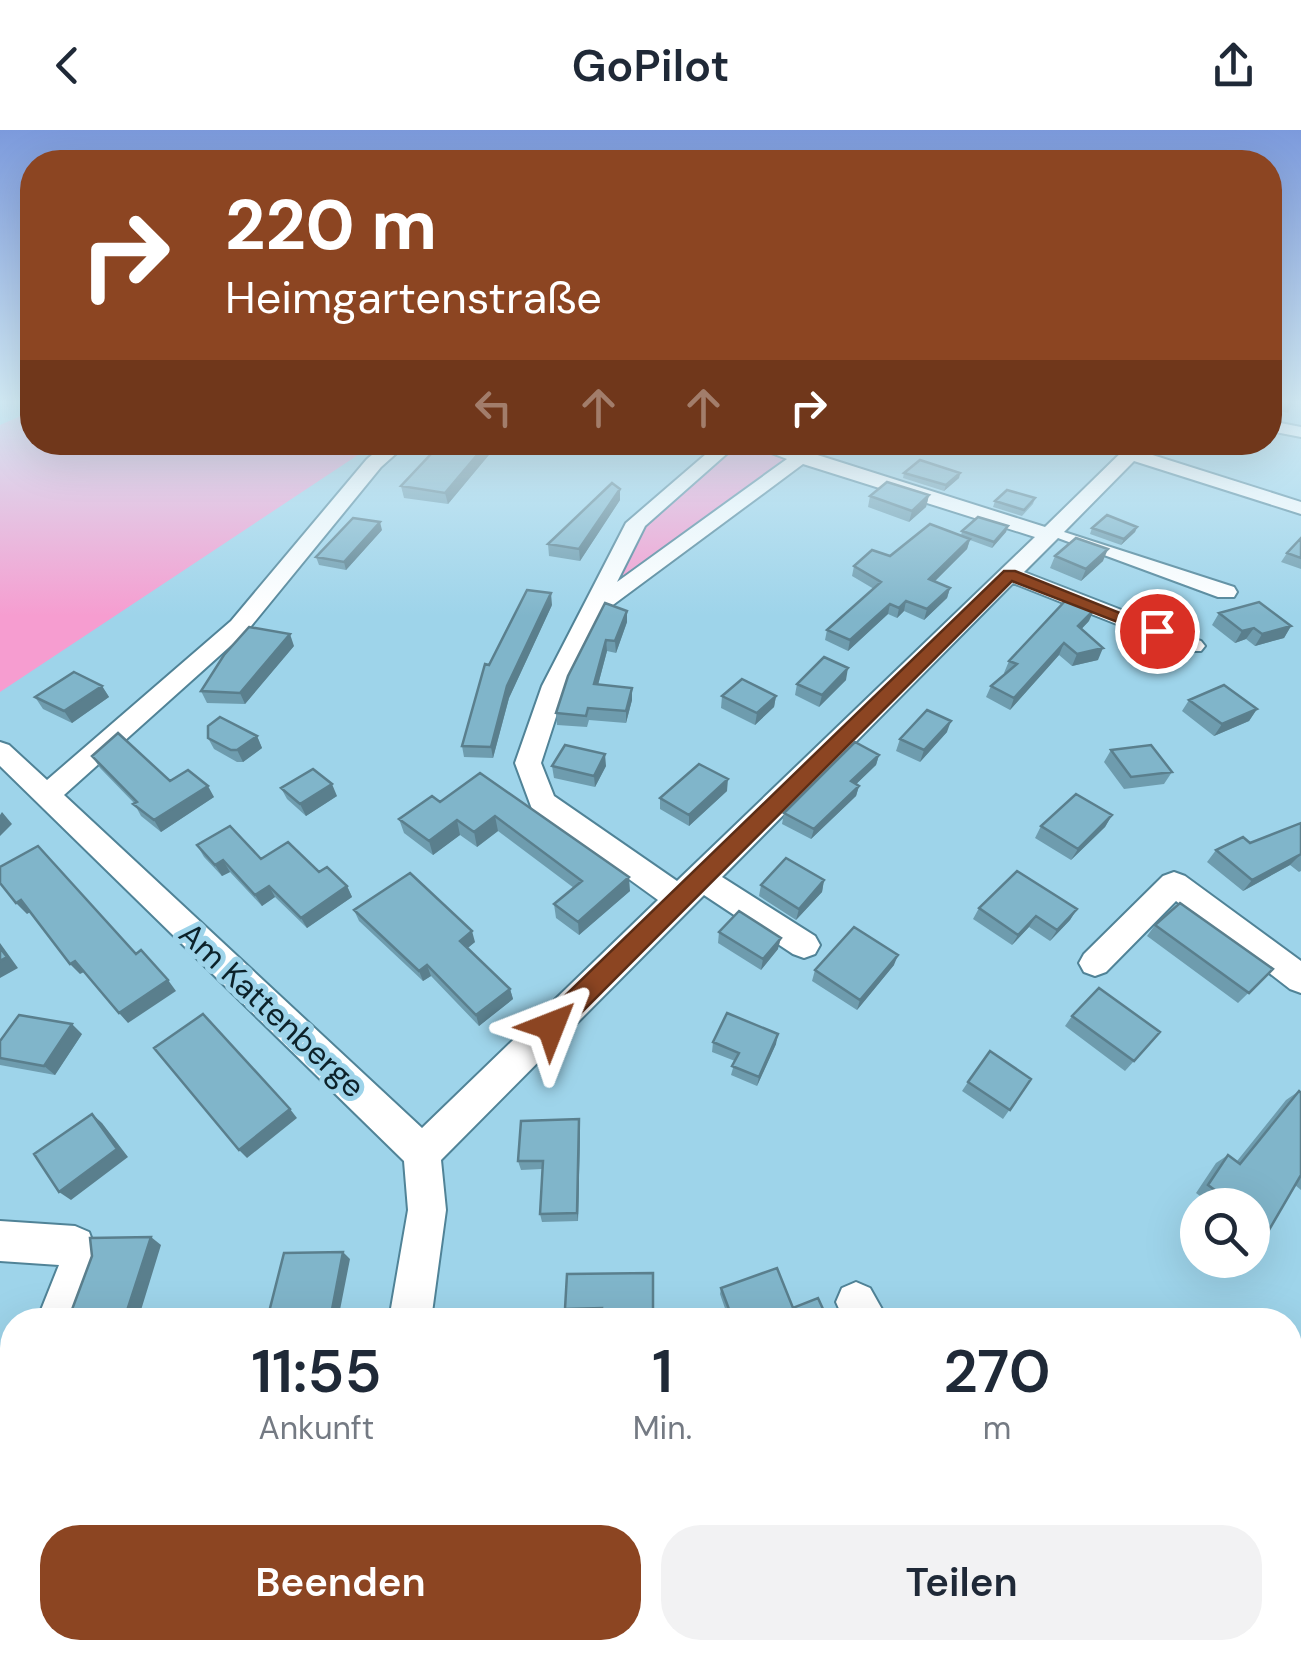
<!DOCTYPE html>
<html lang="de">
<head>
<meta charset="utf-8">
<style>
  body { margin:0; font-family:"DM Sans",sans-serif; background:#f2f2f3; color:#1f2937; height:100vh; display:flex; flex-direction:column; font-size:38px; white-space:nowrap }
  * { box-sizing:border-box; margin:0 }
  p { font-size:32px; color:#747a83 }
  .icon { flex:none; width:55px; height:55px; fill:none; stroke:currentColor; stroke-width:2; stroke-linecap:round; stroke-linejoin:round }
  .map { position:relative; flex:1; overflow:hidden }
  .sheet { position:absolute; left:0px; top:1178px; width:1302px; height:352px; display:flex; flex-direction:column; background:#fff; border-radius:40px 40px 0 0; box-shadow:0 10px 40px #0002 }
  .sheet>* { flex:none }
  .top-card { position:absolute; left:20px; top:20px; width:1262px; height:305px; border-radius:40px; box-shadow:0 10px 40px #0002; background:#8c4522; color:#fff; overflow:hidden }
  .tools { position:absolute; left:1180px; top:1058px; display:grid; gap:20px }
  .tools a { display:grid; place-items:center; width:90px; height:90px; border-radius:50%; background:#fff; box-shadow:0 10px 40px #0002; font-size:50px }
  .pin { position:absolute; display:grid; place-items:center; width:85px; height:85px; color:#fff; margin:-42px; border:5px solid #fff; border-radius:50%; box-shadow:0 2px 10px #0007 }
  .me { position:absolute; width:110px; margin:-55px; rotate:45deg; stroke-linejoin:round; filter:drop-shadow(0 0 8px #0008) }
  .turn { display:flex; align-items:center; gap:35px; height:210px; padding:0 40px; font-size:45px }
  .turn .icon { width:130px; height:130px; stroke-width:2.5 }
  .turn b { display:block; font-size:70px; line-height:85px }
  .lanes { display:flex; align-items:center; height:95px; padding:0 40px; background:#0003; justify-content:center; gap:50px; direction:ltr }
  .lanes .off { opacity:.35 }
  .eta { display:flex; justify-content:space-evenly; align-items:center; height:170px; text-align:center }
  .eta b { font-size:60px; font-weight:600; line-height:70px }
  .cta { display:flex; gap:20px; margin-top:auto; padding:20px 40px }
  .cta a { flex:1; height:115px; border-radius:40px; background:#8c4522; color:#fff; font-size:40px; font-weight:600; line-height:115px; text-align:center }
  .cta a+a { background:#f2f2f3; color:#1f2937 }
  header { display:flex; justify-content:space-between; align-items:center; height:130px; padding:0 40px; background:#fff; font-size:45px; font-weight:600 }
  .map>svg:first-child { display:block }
  .green { fill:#f69dd0 }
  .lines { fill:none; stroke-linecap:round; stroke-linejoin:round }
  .minor-casing { stroke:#508397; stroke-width:4 }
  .minor { fill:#fff; fill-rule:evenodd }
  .wall { fill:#6e9cae }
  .shaded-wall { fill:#5a7f8d }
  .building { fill:#80b5ca; stroke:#5a7f8d; stroke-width:2.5 }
  .route { fill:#8c4522; stroke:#5b2d16; stroke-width:2.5 }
  .labels { text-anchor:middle; stroke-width:10; stroke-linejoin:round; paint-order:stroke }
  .street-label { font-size:32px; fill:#0c222a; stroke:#9ed4ea }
</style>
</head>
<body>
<header><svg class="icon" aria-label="back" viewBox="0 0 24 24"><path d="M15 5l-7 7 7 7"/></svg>GoPilot<svg class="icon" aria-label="share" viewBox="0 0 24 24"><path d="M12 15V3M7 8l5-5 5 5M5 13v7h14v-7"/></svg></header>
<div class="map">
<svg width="1301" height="1528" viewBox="0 0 1301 1528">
  <rect width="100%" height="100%" fill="#9ed4ea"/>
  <path class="green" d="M32,281V312L376,313L0,562V295Z
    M731,313H752L802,326L589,482L636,393Z"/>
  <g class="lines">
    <defs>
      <path id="minor" d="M1270,291L1301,297V307L1270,301Z
        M388,312H409L381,337L247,501L64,665L422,998L658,770L532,679L515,633L542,556L626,393L720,312H740L645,396L617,452L787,329L743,312H772L808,322L1045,397L1132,312H1152L1143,322L1301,372V384L1134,331L1064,402L1234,457L1237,462L1234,467H1218L1058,408L1024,442L1201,511L1205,516L1201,521H1185L1013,453L722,747L815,806L820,815L815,824L804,828L793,824L704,765L441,1030L446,1080L431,1190H389L408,1080L404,1031L0,636V612L9,615L47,650L231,491L367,329ZM803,334L1035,407L677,751L554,666L541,633L566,556L602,483Z
        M1174,742L1185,746L1301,831V863L1290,859L1176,771L1106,842L1095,846L1084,842L1079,833L1084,824L1163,746Z
        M0,1091L75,1096L89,1102L100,1132L79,1190H37L59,1135L0,1131Z
        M856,1152L870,1158L888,1190H844L836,1172L842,1158Z
        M12,1287V1359L0,1364V1292Z
        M333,1518H383L381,1528H331Z
        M1052,1518H1105L1109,1528H1056Z"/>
    </defs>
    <use href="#minor" class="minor-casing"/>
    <use href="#minor" class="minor"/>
  </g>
  <path class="wall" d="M1270,272H1293L1288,283L1270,279Z
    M446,312L498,314L448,374L404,368L401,356Z
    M803,312H846L835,321Z
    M904,343H960L959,348L944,361L903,348Z
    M620,359V370L580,431L549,426L548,414Z
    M929,365L926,377L909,392L868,377L870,366Z
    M1035,368L1033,374L1022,386L993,377L995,371Z
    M1008,396L1006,402L992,418L970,410L967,419L934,452L950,458L947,468L924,490L904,481L897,488L888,484L848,521L825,510L827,500L874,459L852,446L854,436L961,406L962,401Z
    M1137,397L1135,402L1121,415L1090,404L1092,398Z
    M382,400L346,440L319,435L316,427Z
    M1301,408V439L1281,432L1287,423Z
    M1055,426L1103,431L1081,451L1050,438Z
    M552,475L509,568L493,628L464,627L462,616L489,535Z
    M627,481V492L616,523L607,521L598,555L632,558V570L626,593L589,590L587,597L557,595L556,583Z
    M1219,483L1291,496L1284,508L1255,516L1246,509L1235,513L1212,495Z
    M1089,491L1081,499L1098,530L1072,536L1059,525L1010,580L986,567L991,556L1006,543H1004L1009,531Z
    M294,516L245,574L207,573L201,561Z
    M846,550L819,577L795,565L797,554Z
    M102,556L109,567L72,593L43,579L35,567Z
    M722,566H776L774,577L755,595L721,578Z
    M1189,570L1257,579L1249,591L1214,606L1182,581Z
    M947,602L920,632L896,621L900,609Z
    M257,606L262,618L243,632H237L214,619L208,608Z
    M1111,620L1172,642L1164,654L1124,659L1104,632Z
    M879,625L876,635L856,654L859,656L856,666L811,709L782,694L784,683Z
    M92,626L170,651L214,667L161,702L141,686L134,673L100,638Z
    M552,636H606L595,657L554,648Z
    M480,643L630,761L579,805L556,788L554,774L574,758L498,701L477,717L460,705L433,725L404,703L399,689L440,672Z
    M281,658L337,666L306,686L287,669Z
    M727,661L689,696L660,679V668Z
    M1112,685L1105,697L1071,730L1035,708L1041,696Z
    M1301,693V741L1299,742L1290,735L1243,761L1207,732L1216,720L1250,713Z
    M197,715L319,742L347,756L352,767L307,798L275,767L262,776L230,742L222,746L204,727Z
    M824,750L822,762L796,790L759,766L761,755Z
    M979,778L1077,779L1070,790L1050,811L1029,797L1012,815L973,789Z
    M354,780L475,812L467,818L510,859L513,869L479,896L431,846L423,851L359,791Z
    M1155,795L1273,839L1238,873L1147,806Z
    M719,802L778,819L761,840L718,813Z
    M894,835L857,880L812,851L815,840Z
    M1072,886L1160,902L1125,941L1065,896Z
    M82,904L55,945L0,935V911Z
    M713,912L776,914L757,956L731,945L735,931L712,922Z
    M1031,949L1003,989L962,961L968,952Z
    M1299,961L1301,963V1060L1295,1055L1269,1100L1256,1107L1252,1105V1075H1212L1196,1063L1216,1033L1228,1025L1237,1031L1286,970Z
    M579,989L580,998L578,1091L542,1092L540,1084L542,1039L521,1040L518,1031Z
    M653,1143L601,1184L567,1185L565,1179Z
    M721,1158L793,1178L828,1190H729L720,1164Z"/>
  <path class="shaded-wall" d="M488,312L498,314L448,374L445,363Z
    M837,312H846L835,321Z
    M960,343L959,348L944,361L946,355Z
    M620,359V370L580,431L579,419Z
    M929,365L926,377L909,392L912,381Z
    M380,392L382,400L346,440L344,432Z
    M1008,396L1006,402L992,418L994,412Z
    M1137,397L1135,402L1121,415L1124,409Z
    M970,409L967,419L926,460L929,449Z
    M1108,419L1103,431L1081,451L1086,439Z
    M950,458L947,468L924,490L927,479Z
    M551,463L552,475L509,568L493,628L491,617L507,556Z
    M906,471L904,481L897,488L899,478Z
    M890,474L888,484L848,521L850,510Z
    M1094,480L1089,491L1073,508L1078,496Z
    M627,481V492L616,523L615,511Z
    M1291,496L1284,508L1255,516L1262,504Z
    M1254,498L1246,509L1235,513L1242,501Z
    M290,504L294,516L245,574L240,563Z
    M606,510L607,521L595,566L594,554Z
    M1064,513L1059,525L1010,580L1014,568Z
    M1103,518L1098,530L1072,536L1077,524Z
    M848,538L846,550L819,577L822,565Z
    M102,556L109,567L72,593L64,581Z
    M632,558V570L626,593V581Z
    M776,566L774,577L755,595L757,583Z
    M1257,579L1249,591L1214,606L1222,594Z
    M951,591L947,602L920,632L924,620Z
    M257,606L262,618L243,632L237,620Z
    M605,624L606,636L595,657L594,646Z
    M879,625L876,635L848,662L851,651Z
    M728,649L727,661L689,696V685Z
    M332,654L337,666L306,686L300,674Z
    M208,656L214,667L161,702L154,690Z
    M859,656L856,666L811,709L814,699Z
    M2,682L12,694L0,706V685Z
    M1112,685L1105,697L1071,730L1078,719Z
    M495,686L498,701L477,717L474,702Z
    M457,690L460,705L433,725L429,711Z
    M1301,724L1290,735L1243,761L1252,750Z
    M223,730L230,742L222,746L215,735Z
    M629,747L630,761L579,805L578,792Z
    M824,750L822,762L796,790L799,779Z
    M269,756L275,767L262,776L255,765Z
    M347,756L352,767L307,798L301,788Z
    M21,770L32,781L27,784L16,773Z
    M1077,779L1070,790L1050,811L1057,800Z
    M1036,786L1029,797L1012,815L1018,805Z
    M472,801L475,812L463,822L460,811Z
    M781,808L778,819L761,840L763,829Z
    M0,813L18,838L0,848Z
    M898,825L894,835L857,880L860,870Z
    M75,831L84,842L80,844L70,834Z
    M427,835L431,846L423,851L419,841Z
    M168,850L176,861L128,893L119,883Z
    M510,859L513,869L479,896L476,885Z
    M72,894L82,904L55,945L44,936Z
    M778,904L776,914L757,956L759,947Z
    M290,979L297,988L247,1028L239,1020Z
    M92,984L102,993L128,1027L71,1070L59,1062Z
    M579,989L580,998L578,1091L577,1083Z
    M151,1107L161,1115L138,1190H124Z
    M343,1122L350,1129L338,1190H330Z
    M52,1518H68L64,1528H49Z
    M274,1518H284L282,1528H272Z"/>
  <path class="building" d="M446,312H488L445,363L401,356L433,322Z
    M920,330L960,343L946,355L904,343Z
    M887,352L929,365L912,381L870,366Z
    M612,353L620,359L579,419L548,414Z
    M1007,360L1035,368L1024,380L995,371Z
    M1107,385L1137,397L1124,409L1092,398Z
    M978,387L1008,396L994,412L962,401Z
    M353,388L380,392L344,432L316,427Z
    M930,394L970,409L929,449L950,458L927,479L906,471L899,478L890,474L850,510L827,500L881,452L854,436L872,420L890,426Z
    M1076,408L1108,419L1086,439L1055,426Z
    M1301,408V428L1287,423Z
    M527,460L551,463L507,556L491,617L462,616L485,534L489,535Z
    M1067,469L1094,480L1078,496L1103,518L1077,524L1064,513L1014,568L991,556L1017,534L1009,531Z
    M1259,472L1291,496L1262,504L1254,498L1242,501L1219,483Z
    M605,473L627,481L615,511L606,510L594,554L632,558L626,581L588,578L586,586L556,583L568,546Z
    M249,497L290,504L240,563L201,561L224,525Z
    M824,527L848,538L822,565L797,554Z
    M74,542L102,556L64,581L35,567Z
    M742,549L776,566L757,583L722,566Z
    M1224,555L1257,579L1222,594L1189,570Z
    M927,580L951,591L924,620L900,609Z
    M220,587L257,606L237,620H231L208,608V596Z
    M118,603L170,651L188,640L208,656L154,690L133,674L137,672L92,626Z
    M855,612L879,625L851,651L859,656L814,699L784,683Z
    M565,615L605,624L594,646L552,636Z
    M1151,615L1172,642L1131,647L1111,620Z
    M699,634L728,649L689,685L660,668Z
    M313,639L332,654L300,674L281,658Z
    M480,643L629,747L578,792L554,774L582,751L495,686L474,702L457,690L429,711L399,689L432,666L440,672Z
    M1076,664L1112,685L1078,719L1041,696Z
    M1301,693V724L1252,750L1216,720L1243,707L1250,713Z
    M230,696L261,729L288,712L319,742L327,737L347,756L301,788L269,756L255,765L223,730L215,735L197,715Z
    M38,716L136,824L141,820L168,850L119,883L75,831L70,834L21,770L16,773L0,753V737Z
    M786,728L824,750L799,779L761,755Z
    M1017,741L1077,779L1057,800L1036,786L1018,805L979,778Z
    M410,743L472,801L460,811L510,859L476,885L427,835L419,841L354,780Z
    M1180,773L1273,839L1249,863L1155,795Z
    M739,781L781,808L763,829L719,802Z
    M854,797L898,825L860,870L815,840Z
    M0,818L7,827L0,831Z
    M1099,858L1160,902L1134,931L1072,886Z
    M727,883L778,904L759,947L732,936L739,923L713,912Z
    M203,884L290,979L239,1020L154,918Z
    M19,885L72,894L44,936L0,928V911Z
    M990,921L1031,949L1010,980L968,952Z
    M1299,961L1301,963V1045L1269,1100L1252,1088V1075H1235L1208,1055L1228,1025L1240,1034Z
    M92,984L117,1019L59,1062L34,1024Z
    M579,989L577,1083L540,1084L543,1031H518L521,991Z
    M151,1107L124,1190H62L70,1185L92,1126L90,1108Z
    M343,1122L330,1190H267L284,1123Z
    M777,1138L793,1178L818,1168L828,1190H733L721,1158Z
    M653,1143V1190H601L602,1178L565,1179L567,1144Z
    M12,1489V1518H52L49,1528H0V1490Z
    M198,1518H274L272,1528H195Z
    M713,1518H819L820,1528H752V1525L713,1526Z"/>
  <linearGradient id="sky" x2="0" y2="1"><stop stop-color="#7c9adc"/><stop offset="0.56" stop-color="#d3ecf6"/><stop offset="1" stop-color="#d3ecf6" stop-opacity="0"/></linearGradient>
  <rect width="1301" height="486" fill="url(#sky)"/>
  <path class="route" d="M1004,441H1015L1165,501L1151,505L1012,451L560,904L551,907L542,904L539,896L542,888Z"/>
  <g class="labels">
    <g class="street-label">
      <text transform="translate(272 880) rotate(43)" y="11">Am Kattenberge</text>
    </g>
  </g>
</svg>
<div class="tools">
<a><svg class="icon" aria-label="search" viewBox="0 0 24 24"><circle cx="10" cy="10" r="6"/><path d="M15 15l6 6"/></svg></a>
</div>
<div class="pin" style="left:1157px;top:501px;background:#d93025"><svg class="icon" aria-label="arrive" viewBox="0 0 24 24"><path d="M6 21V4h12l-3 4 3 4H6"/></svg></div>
<svg class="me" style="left:551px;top:896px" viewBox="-20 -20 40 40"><path d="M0-17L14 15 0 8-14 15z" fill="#8c4522" stroke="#fff" stroke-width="4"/></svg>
<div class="top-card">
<div class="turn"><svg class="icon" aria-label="right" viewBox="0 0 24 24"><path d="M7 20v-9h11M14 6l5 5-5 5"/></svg><div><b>220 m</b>Heimgartenstraße</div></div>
<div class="lanes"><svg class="icon off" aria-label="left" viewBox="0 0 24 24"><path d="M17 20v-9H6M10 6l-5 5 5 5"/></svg><svg class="icon off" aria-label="ahead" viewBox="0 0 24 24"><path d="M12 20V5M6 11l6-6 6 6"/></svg><svg class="icon off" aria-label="ahead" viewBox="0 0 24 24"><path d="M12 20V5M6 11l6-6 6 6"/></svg><svg class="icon" aria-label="right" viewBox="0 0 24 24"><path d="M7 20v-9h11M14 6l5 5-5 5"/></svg></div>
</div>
<section class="sheet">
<div class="eta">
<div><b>11:55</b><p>Ankunft</p></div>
<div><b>1</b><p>Min.</p></div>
<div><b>270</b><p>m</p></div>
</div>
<div class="cta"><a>Beenden</a><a>Teilen</a></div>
</section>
</div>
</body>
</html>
